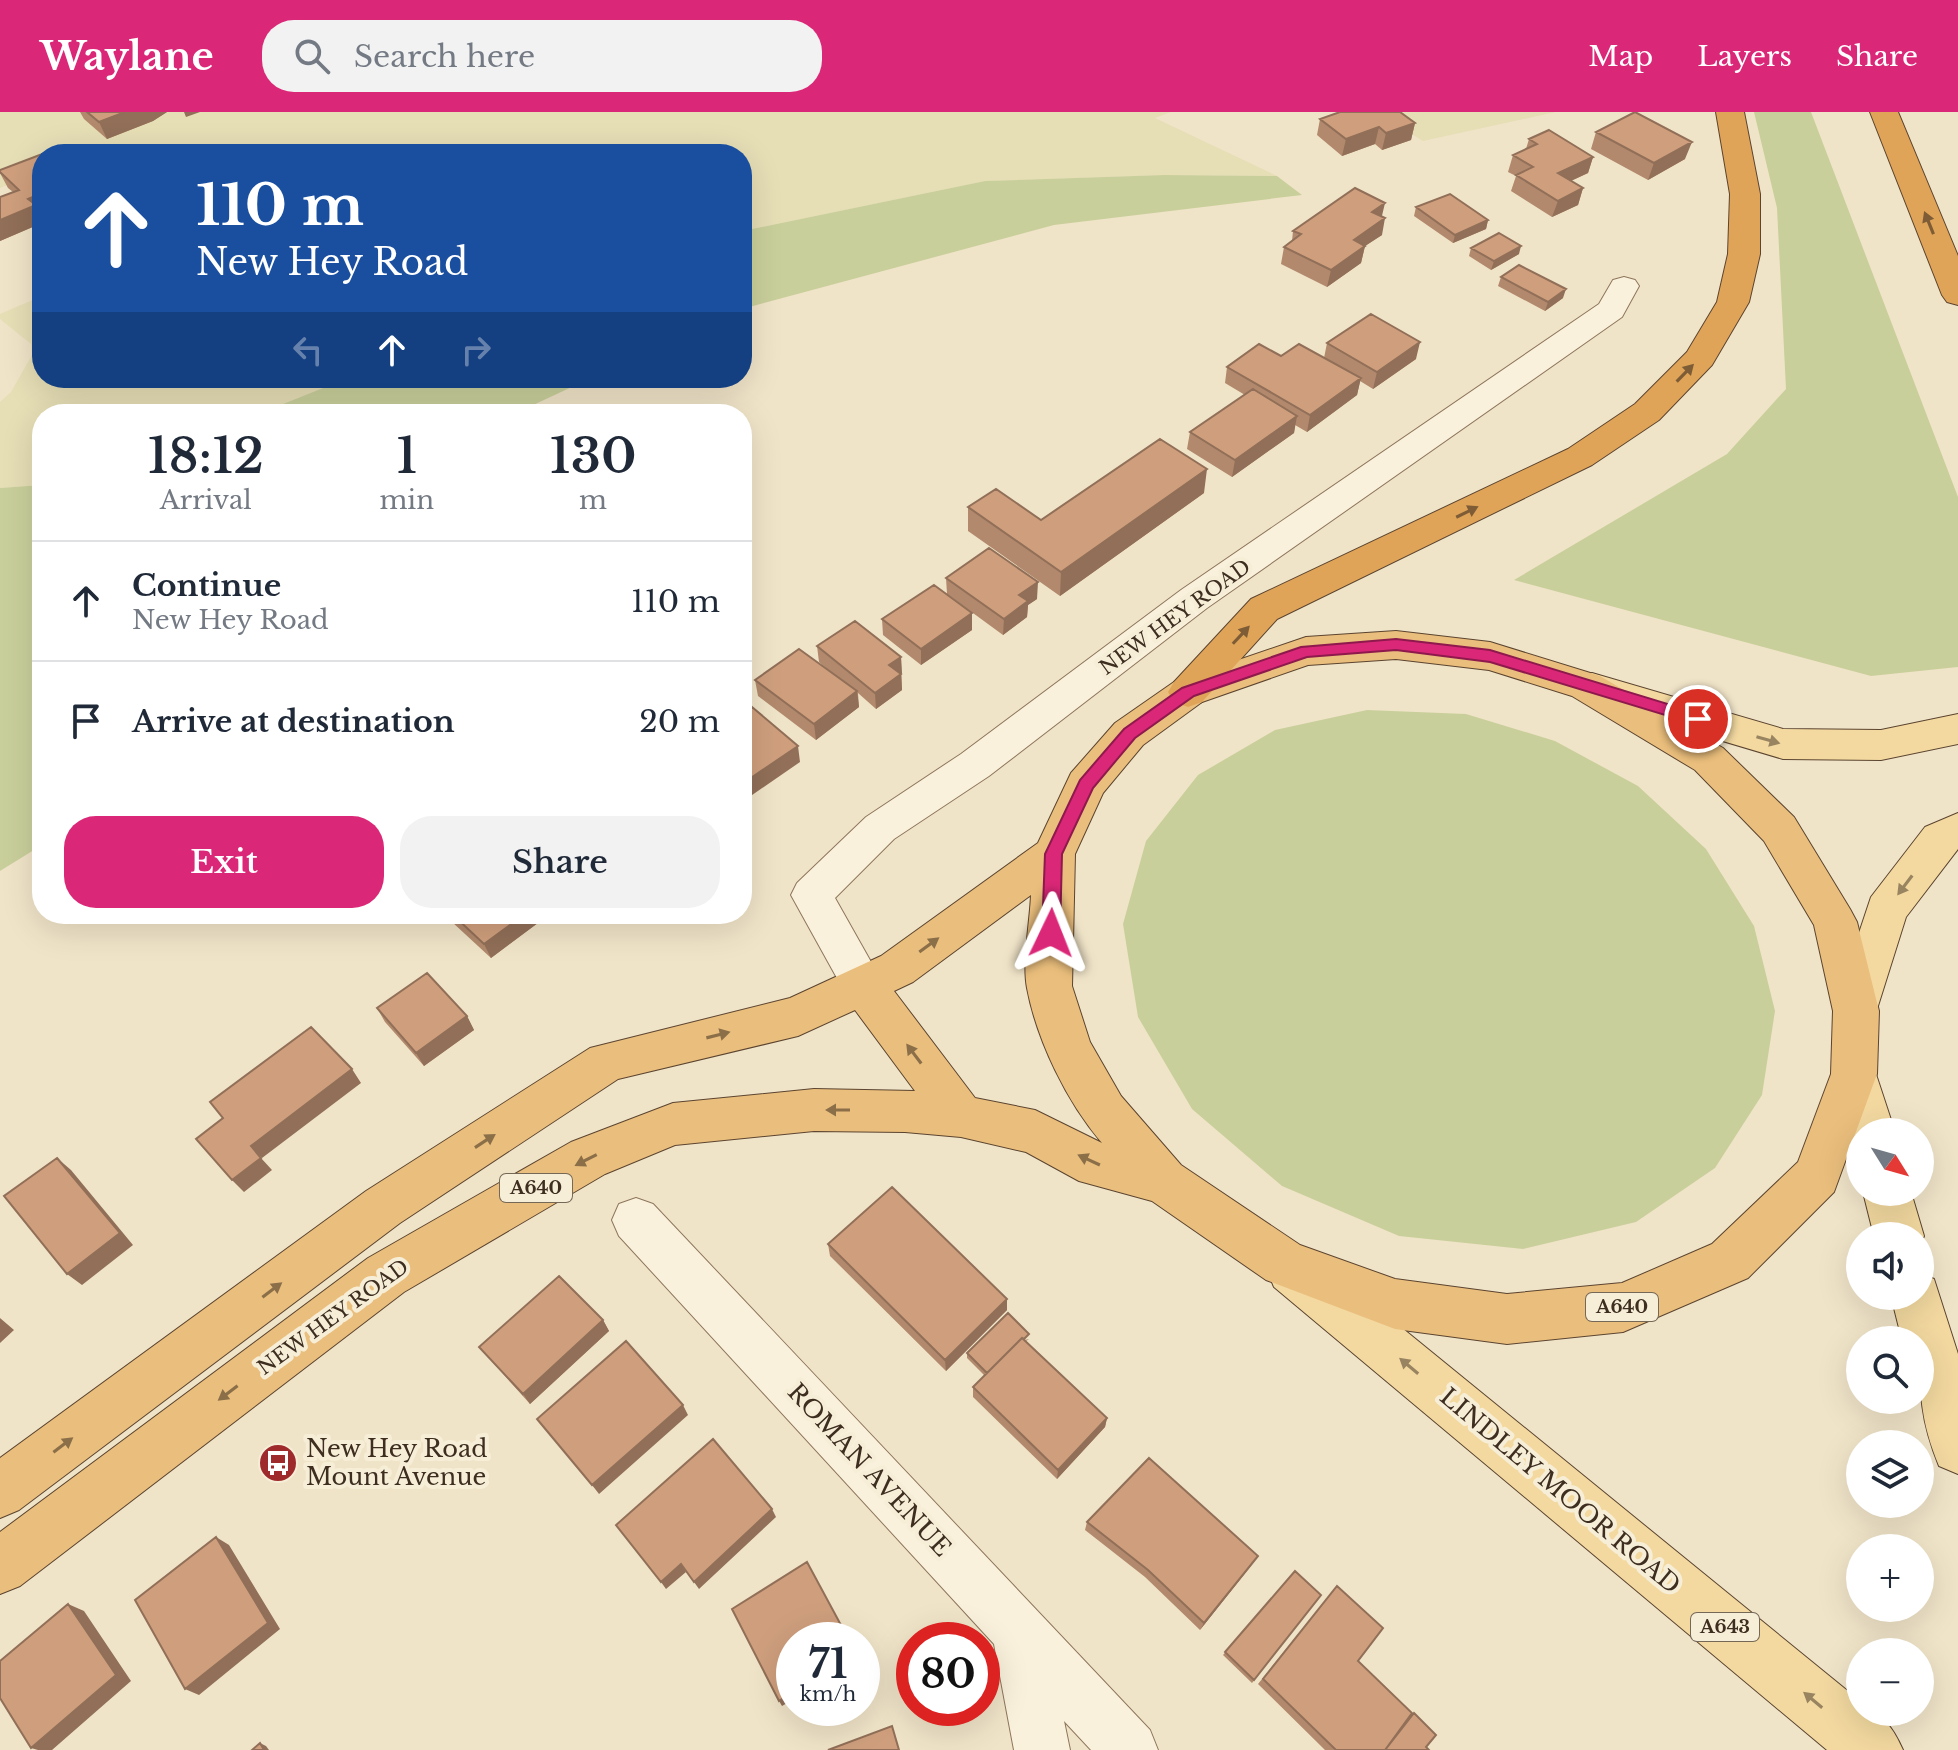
<!DOCTYPE html>
<html lang="en">
<head>
<meta charset="utf-8">
<style>
  body { margin:0; font-family:"Libre Baskerville",serif; background:#f2f2f3; color:#1f2937; height:100vh; display:flex; flex-direction:column; font-size:30px; white-space:nowrap }
  * { box-sizing:border-box; margin:0 }
  p { font-size:26px; color:#747a83 }
  .icon { flex:none; width:44px; height:44px; fill:none; stroke:currentColor; stroke-width:2; stroke-linecap:round; stroke-linejoin:round }
  .map { position:relative; flex:1; overflow:hidden }
  .panel { position:absolute; left:32px; top:292px; width:720px; height:520px; display:flex; flex-direction:column; background:#fff; border-radius:32px; box-shadow:0 8px 32px #0002 }
  .panel>* { flex:none }
  .banner { position:absolute; left:32px; top:32px; width:720px; height:244px; border-radius:32px; box-shadow:0 8px 32px #0002; background:#1a4fa0; color:#fff; overflow:hidden }
  .needle { width:52px; rotate:127deg }
  .fabs { position:absolute; left:1846px; top:1006px; display:grid; gap:16px }
  .fabs a { display:grid; place-items:center; width:88px; height:88px; border-radius:50%; background:#fff; box-shadow:0 8px 32px #0002; font-size:40px }
  .speed { position:absolute; left:776px; top:1510px; display:flex; gap:16px; font-size:40px; font-weight:700; text-align:center }
  .speed>* { display:grid; place-content:center; width:104px; height:104px; border-radius:50%; background:#fff; box-shadow:0 8px 32px #0002; line-height:1 }
  .speed small { font-size:20px; font-weight:400 }
  .speed .limit { border:12px solid #d22; background:#fff; color:#111 }
  .pin { position:absolute; display:grid; place-items:center; width:68px; height:68px; color:#fff; margin:-34px; border:4px solid #fff; border-radius:50%; box-shadow:0 2px 8px #0007 }
  .me { position:absolute; width:88px; margin:-44px; rotate:2deg; stroke-linejoin:round; filter:drop-shadow(0 0 6px #0008) }
  .turn { display:flex; align-items:center; gap:28px; height:168px; padding:0 32px; font-size:36px }
  .turn .icon { width:104px; height:104px; stroke-width:2.5 }
  .turn b { display:block; font-size:56px; line-height:68px }
  .lanes { display:flex; align-items:center; height:76px; padding:0 32px; background:#0003; justify-content:center; gap:40px; direction:ltr }
  .lanes .off { opacity:.35 }
  .eta { display:flex; justify-content:space-evenly; align-items:center; height:136px; text-align:center }
  .eta b { font-size:48px; font-weight:600; line-height:56px }
  .primary-button { display:flex; gap:16px; margin-top:auto; padding:16px 32px }
  .primary-button a { flex:1; height:92px; border-radius:32px; background:#db2777; color:#fff; font-size:32px; font-weight:600; line-height:92px; text-align:center }
  .primary-button a+a { background:#f2f2f3; color:#1f2937 }
  ul { padding:0; list-style:none }
  li { display:flex; align-items:center; gap:24px; height:120px; padding:0 32px; border-top:2px solid #e0e1e3 }
  li div { flex:1 }
  li b { display:block; font-size:30px }
  li em { font-style:normal }
  header { display:flex; align-items:center; gap:48px; box-sizing:border-box; height:112px; padding:0 40px; background:#db2777; color:#fff }
  header strong { font-size:38px }
  nav { display:flex; gap:44px; margin-inline-start:auto; font-size:28px }
  .search { width:560px; height:72px; background:#f2f2f3; display:flex; align-items:center; gap:20px; box-sizing:border-box; padding:0 28px; border-radius:32px; color:#747a83; font-size:30px }
  .map>svg:first-child { display:block }
  .farmland { fill:#e6deb5 }
  .green { fill:#c9cf9b }
  .lines { fill:none; stroke-linecap:round; stroke-linejoin:round }
  .minor-casing { stroke:#8d765c; stroke-width:2 }
  .primary-casing { stroke:#5b4430; stroke-width:2 }
  .trunk-casing { stroke:#5b4430; stroke-width:2 }
  .motorway-casing { stroke:#5b4430; stroke-width:2 }
  .minor { fill:#faf1dc; fill-rule:evenodd }
  .primary { fill:#f3d9a0; fill-rule:evenodd }
  .trunk { fill:#eabe7c; fill-rule:evenodd }
  .motorway { fill:#e0a458; fill-rule:evenodd }
  .wall { fill:#b2896c }
  .shaded-wall { fill:#916f58 }
  .building { fill:#cf9f7d; stroke:#916f58; stroke-width:2 }
  .oneway { fill:#7e5d36 }
  .oneway2 { fill:#988460 }
  .oneway3 { fill:#8b6f49 }
  .route { fill:#db2777; stroke:#8e194d; stroke-width:2 }
  .labels { text-anchor:middle; stroke-width:8; stroke-linejoin:round; paint-order:stroke }
  .shield { fill:#f7eed8; stroke:#756857; stroke-width:2 }
  .shield-label { font-size:18px; font-weight:bold; fill:#3d2e20 }
  .street-label { font-size:20px; fill:#3d2e20; stroke:#f7eed8 }
  .near-poi-label { font-size:24px; fill:#3d2e20; stroke:#f7eed8; text-anchor:start }
  .near-street-label { font-size:24px; fill:#3d2e20; stroke:#f7eed8 }
</style>
</head>
<body>
<header>
<strong>Waylane</strong>
<div class="search"><svg class="icon" aria-label="search" viewBox="0 0 24 24"><circle cx="10" cy="10" r="6"/><path d="M15 15l6 6"/></svg>Search here</div>
<nav><a>Map</a><a>Layers</a><a>Share</a></nav>
</header>
<div class="map">
<svg width="1958" height="1638" viewBox="0 0 1958 1638">
  <rect width="100%" height="100%" fill="#f0e4c8"/>
  <path class="farmland" d="M0,0H1171L1155,6L1277,64L1164,63L985,69L742,119V42H42V59L0,76Z
    M1376,0H1556L1423,29Z
    M42,184V266H348L258,302H42V373L0,376V290L11,280L32,243L31,232L0,207V202Z"/>
  <path class="green" d="M1754,0H1811L1958,385V555L1871,564L1514,468L1727,342L1786,277L1777,96Z
    M1164,63L1277,64L1302,83L1054,113L742,197V119L985,69Z
    M348,266H591L514,302H258Z
    M42,373V733L0,759V376Z
    M1367,598L1466,602L1555,629L1638,674L1706,737L1754,814L1775,899L1762,983L1715,1056L1636,1110L1523,1137L1399,1124L1282,1074L1192,997L1138,905L1123,812L1146,729L1198,663L1275,618Z"/>
  <g class="lines">
    <defs>
      <path id="minor" d="M1624,165L1635,168L1639,174L1622,205L1207,496L989,664L894,727L835,786L884,873L878,886L863,891L848,886L791,783L797,771L866,705L961,642L1181,478L1599,192L1613,168Z
        M636,1086L653,1092L1150,1618L1158,1638H1091L1064,1609L1070,1638H1014L994,1532L619,1124L612,1108L619,1092Z"/>
      <path id="primary" d="M1592,561L1783,617L1881,618L1958,602V632L1881,648L1783,647L1578,586L1572,576L1578,566Z
        M1958,701V737L1906,805L1872,913L1856,919L1840,913L1833,899L1871,785L1925,715Z
        M1854,941L1871,947L1895,1020H1860V1037L1854,1035L1831,962L1837,947Z
        M1863,1080H1911L1924,1124L1920,1133V1124H1874Z
        M1292,1134L1310,1141L1860,1589V1600C1884,1600 1894,1618 1903,1638H1827L1274,1175L1267,1158L1274,1141Z
        M1920,1161L1934,1167L1958,1242V1362L1939,1354C1919,1305 1920,1279 1920,1228H1902L1891,1184H1920Z"/>
      <path id="trunk" d="M1396,519L1490,530L1600,564L1723,636L1794,705L1850,797L1857,810L1879,899L1877,962L1834,1080L1748,1166L1623,1220L1507,1232L1395,1217L1266,1168L1152,1089L1079,1069L1026,1040L961,1025L905,1020L814,1019L675,1033L605,1062L404,1180L20,1474L0,1482V1420L368,1146L571,1030L673,991L814,977L915,979L855,898L798,924L618,967L400,1111L19,1398L0,1406V1346L366,1079L590,936L790,886L881,844L1038,731L1071,661L1115,611L1174,570L1306,525ZM1396,547L1489,558L1572,584L1695,658L1764,729L1814,813L1833,899L1831,962L1798,1050L1712,1132L1622,1171L1507,1182L1395,1167L1300,1133L1181,1053L1121,984L1090,930L1072,874L1075,742L1103,681L1143,633L1202,590L1308,553ZM1031,783C1030,810 1022,850 1027,876C1037,929 1067,990 1102,1031L1035,998L975,986L894,879L913,870Z"/>
      <path id="motorway" d="M1716,0H1744L1760,82V142L1749,190L1712,253L1659,308L1592,353L1277,507L1202,590L1188,595L1174,590L1168,580L1174,570L1251,487L1568,337L1635,292L1687,240L1717,190L1728,142L1730,82Z
        M1870,0H1898L1958,144V193L1947,190L1942,183Z"/>
    </defs>
    <use href="#minor" class="minor-casing"/>
    <use href="#primary" class="primary-casing"/>
    <use href="#trunk" class="trunk-casing"/>
    <use href="#motorway" class="motorway-casing"/>
    <use href="#minor" class="minor"/>
    <use href="#primary" class="primary"/>
    <use href="#trunk" class="trunk"/>
    <use href="#motorway" class="motorway"/>
  </g>
  <path class="wall" d="M80,0H167L153,9L107,27L84,7Z
    M1320,7L1415,11L1411,28L1382,38L1375,32L1342,44L1317,23Z
    M1596,20L1685,47L1648,68L1591,37Z
    M1529,27L1593,45L1588,61L1571,69L1583,76L1578,93L1552,105L1511,79L1516,64L1508,60L1513,43L1526,37Z
    M42,42V102H41L42,111L0,129V85L13,80L8,76L0,61V58Z
    M1416,95L1488,108L1486,117L1453,131L1414,104Z
    M1382,104V123L1365,134L1361,151L1327,175L1281,152L1284,135L1292,129L1293,119Z
    M1471,136L1519,142L1491,158L1469,144Z
    M1501,165L1563,186L1545,199L1498,174Z
    M1327,231L1416,247L1373,277L1360,269L1357,283L1307,320L1295,313L1294,321L1232,365L1187,337L1190,320L1245,283L1225,271L1227,255L1281,244L1324,246Z
    M1204,381L1060,484L968,419V395L1041,408Z
    M946,466L1037,487L1028,493L1027,505L1003,523L947,482Z
    M882,507L972,518L921,553L883,523Z
    M817,534L901,545L902,578L876,597L858,581L859,595L816,628L758,584L755,568L833,562L819,550Z
    M448,802H550L491,846L452,810Z
    M377,896L467,904L474,918L424,954L385,910Z
    M828,1132L1007,1198L946,1259L830,1144Z
    M603,1208L609,1219L530,1292L479,1235Z
    M1029,1227L1026,1229L1107,1306L1105,1315L1057,1367L973,1285V1275L985,1264L967,1246V1241Z
    M1087,1410L1253,1451L1200,1518L1145,1465L1085,1418Z
    M1295,1459L1321,1483L1252,1571L1223,1543Z
    M1337,1474L1358,1549L1410,1604L1414,1601L1426,1635L1429,1638H1325L1258,1572Z"/>
  <path class="shaded-wall" d="M125,0H167L153,9L107,27L99,10Z
    M184,0H200L186,5Z
    M1415,11L1411,28L1382,38L1386,21Z
    M1379,15L1375,32L1342,44L1346,27Z
    M1692,30L1685,47L1648,68L1654,51Z
    M1593,45L1588,61L1553,77L1558,61Z
    M1583,76L1578,93L1552,105L1558,89Z
    M42,81V102H41L42,111L0,129V108L28,87Z
    M1385,91L1381,108L1372,100Z
    M1385,106L1382,123L1365,134L1361,151L1327,175L1331,158L1354,128Z
    M1488,108L1486,117L1453,131L1455,123Z
    M1521,134L1519,142L1491,158L1494,149Z
    M1566,177L1563,186L1545,199L1548,190Z
    M1420,230L1416,247L1373,277L1377,260Z
    M1361,266L1357,283L1307,320L1310,303Z
    M1297,304L1294,321L1232,365L1235,348Z
    M1207,357L1204,381L1060,484L1061,460Z
    M1038,470L1037,487L1028,493L1027,505L1003,523L1004,507L1019,483Z
    M972,501V518L921,553V537Z
    M901,545L902,561L891,569L889,553Z
    M901,562L902,578L876,597L875,581Z
    M857,579L859,595L816,628L814,612Z
    M798,634L800,650L742,690V672Z
    M525,802H550L491,846L484,832Z
    M467,904L474,918L424,954L416,941Z
    M352,957L361,971L262,1046L251,1034Z
    M57,1046L71,1058L133,1133L82,1173L67,1162Z
    M261,1046L272,1058L244,1080L232,1068Z
    M1007,1187V1198L946,1259L945,1248Z
    M0,1206L14,1218L0,1231Z
    M603,1208L609,1219L530,1292L523,1282Z
    M683,1293L688,1303L599,1382L592,1373Z
    M1107,1306L1105,1315L1057,1367L1058,1358Z
    M772,1397L776,1405L699,1477L694,1470Z
    M216,1425L229,1433L280,1517L199,1583L185,1577Z
    M1258,1444L1253,1451L1200,1518L1204,1511Z
    M681,1452L686,1460L666,1477L661,1470Z
    M68,1492L84,1499L131,1569L52,1638H38L31,1636Z
    M794,1579V1587L782,1594L779,1589Z
    M260,1631L266,1634L269,1638H264Z"/>
  <path class="building" d="M87,0H125L99,10Z
    M1340,0H1400L1415,11L1386,21L1379,15L1346,27L1320,7Z
    M1635,0L1692,30L1654,51L1596,20Z
    M1549,18L1593,45L1558,61L1583,76L1558,89L1516,63L1533,55L1513,43L1537,32L1529,27Z
    M45,41L46,42H42V81L28,87L36,93L0,108V85L19,78L0,60V58Z
    M1355,76L1385,91L1372,100L1385,106L1354,128L1365,134L1331,158L1284,135L1301,122L1293,119Z
    M1450,82L1488,108L1455,123L1416,95Z
    M1499,121L1521,134L1494,149L1471,136Z
    M1519,153L1566,177L1548,190L1501,165Z
    M1371,202L1420,230L1377,260L1327,231Z
    M1259,232L1281,244L1299,232L1361,266L1310,303L1227,255Z
    M1253,277L1297,304L1235,348L1190,320Z
    M1160,327L1207,357L1061,460L968,395L996,377L1041,408Z
    M989,436L1038,470L1019,483L1028,489L1004,507L946,466Z
    M934,473L972,501L921,537L882,507Z
    M855,509L901,545L889,553L901,562L875,581L817,534Z
    M799,537L857,579L814,612L755,568Z
    M752,595L798,634L742,672V602Z
    M452,802H525L484,832Z
    M427,861L467,904L416,941L377,896Z
    M311,915L352,957L251,1034L261,1046L232,1068L196,1027L223,1006L210,990Z
    M57,1046L120,1121L67,1162L4,1084Z
    M892,1075L1007,1187L945,1248L828,1132Z
    M559,1164L603,1208L523,1282L479,1235Z
    M1008,1201L1029,1222L1024,1227L1022,1226L987,1261L967,1241Z
    M1022,1226L1107,1306L1058,1358L973,1275Z
    M626,1229L683,1293L592,1373L537,1307Z
    M713,1327L772,1397L694,1470L681,1452L661,1470L616,1413Z
    M1149,1346L1258,1444L1204,1511L1148,1458L1087,1410Z
    M216,1425L268,1511L185,1577L135,1488Z
    M807,1450L849,1528H794V1579L779,1589L732,1497Z
    M1295,1459L1321,1483L1254,1568L1225,1540Z
    M1337,1474L1383,1516L1358,1549L1412,1601L1385,1638H1336L1263,1567Z
    M68,1492L116,1563L31,1636L0,1586V1549Z
    M1414,1601L1436,1623L1426,1635L1429,1638H1385Z
    M892,1614L899,1638H828Z
    M260,1631L264,1638H252Z"/>
  <defs><path id="oneway-solid" d="M-6-.8H1V-3.2L6.5 0L1 3.2V.8H-6Z" transform="scale(2)"/></defs>
  <g class="oneway">
    <use href="#oneway-solid" transform="translate(1929 111) rotate(-112)"/>
    <use href="#oneway-solid" transform="translate(1685 261) rotate(-46)"/>
    <use href="#oneway-solid" transform="translate(1467 400) rotate(-26)"/>
    <use href="#oneway-solid" transform="translate(1241 523) rotate(-47)"/>
  </g>
  <g class="oneway2">
    <use href="#oneway-solid" transform="translate(1768 628) rotate(16)"/>
    <use href="#oneway-solid" transform="translate(1905 773) rotate(127)"/>
    <use href="#oneway-solid" transform="translate(1409 1254) rotate(-140)"/>
    <use href="#oneway-solid" transform="translate(1813 1588) rotate(-140)"/>
  </g>
  <g class="oneway3">
    <use href="#oneway-solid" transform="translate(929 833) rotate(-36)"/>
    <use href="#oneway-solid" transform="translate(718 923) rotate(-14)"/>
    <use href="#oneway-solid" transform="translate(914 942) rotate(-127)"/>
    <use href="#oneway-solid" transform="translate(838 998) rotate(-180)"/>
    <use href="#oneway-solid" transform="translate(485 1029) rotate(-33)"/>
    <use href="#oneway-solid" transform="translate(586 1048) rotate(153)"/>
    <use href="#oneway-solid" transform="translate(1089 1048) rotate(-155)"/>
    <use href="#oneway-solid" transform="translate(272 1178) rotate(-37)"/>
    <use href="#oneway-solid" transform="translate(228 1281) rotate(143)"/>
    <use href="#oneway-solid" transform="translate(63 1333) rotate(-37)"/>
  </g>
  <path class="route" d="M1396,527L1490,538L1704,603L1707,607L1698,613L1490,550L1396,538L1307,545L1194,584L1135,626L1093,676L1062,742L1060,821L1057,826H1045L1042,821L1045,742L1080,668L1124,617L1182,576L1301,535Z"/>
  <defs>
    <symbol id="bus-disc" viewBox="-11 -11 22 22"><circle r="9.5" fill="#9e2a2b" stroke="#f7eed8"/><path d="M-5-6H5V4H4V6H2V4H-2V6H-4V4H-5ZM-3.5-4V0h7V-4ZM-3.5 1.2v1.5H-2V1.2ZM2 1.2v1.5H3.5V1.2Z" fill="#fff"/></symbol>
  </defs>
  <g fill-rule="evenodd">
    <use href="#bus-disc" x="256" y="1329" width="44" height="44"/>
  </g>
  <g class="labels">
    <g class="shield">
      <rect x="500" y="1062" width="72" height="28" rx="6"/>
      <rect x="1586" y="1181" width="72" height="28" rx="6"/>
      <rect x="1691" y="1501" width="68" height="28" rx="6"/>
    </g>
    <g class="shield-label">
      <text x="536" y="1082">A640</text>
      <text x="1622" y="1201">A640</text>
      <text x="1725" y="1521">A643</text>
    </g>
    <g class="street-label">
      <text transform="translate(1175 505) rotate(-36)" y="7">NEW HEY ROAD</text>
      <text transform="translate(333 1205) rotate(-36)" y="7">NEW HEY ROAD</text>
    </g>
    <g class="near-poi-label">
      <text x="306" y="1345">New Hey Road<tspan x="306" dy="28">Mount Avenue</tspan></text>
    </g>
    <g class="near-street-label">
      <text transform="translate(869 1358) rotate(47)" y="8">ROMAN AVENUE</text>
      <text transform="translate(1560 1379) rotate(40)" y="8">LINDLEY MOOR ROAD</text>
    </g>
  </g>
</svg>
<div class="fabs">
<a><svg class="needle" viewBox="-14 -14 28 28"><path d="M0-13l5 13h-10z" fill="#e53935"/><path d="M0 13l5-13h-10z" fill="#747a83"/></svg></a>
<a><svg class="icon" aria-label="sound" viewBox="0 0 24 24"><path d="M4 9h4l5-4v14l-5-4H4zM17 9q2 3 0 6"/></svg></a>
<a><svg class="icon" aria-label="search" viewBox="0 0 24 24"><circle cx="10" cy="10" r="6"/><path d="M15 15l6 6"/></svg></a>
<a><svg class="icon" aria-label="layers" viewBox="0 0 24 24"><path d="M12 4l9 5-9 5-9-5zM3 14l9 5 9-5"/></svg></a>
<a>+</a>
<a>−</a>
</div>
<div class="speed"><div>71<small>km/h</small></div><div class="limit">80</div></div>
<div class="pin" style="left:1698px;top:607px;background:#d93025"><svg class="icon" aria-label="arrive" viewBox="0 0 24 24"><path d="M6 21V4h12l-3 4 3 4H6"/></svg></div>
<svg class="me" style="left:1051px;top:821px" viewBox="-20 -20 40 40"><path d="M0-17L14 15 0 8-14 15z" fill="#db2777" stroke="#fff" stroke-width="4"/></svg>
<div class="banner">
<div class="turn"><svg class="icon" aria-label="ahead" viewBox="0 0 24 24"><path d="M12 20V5M6 11l6-6 6 6"/></svg><div><b>110 m</b>New Hey Road</div></div>
<div class="lanes"><svg class="icon off" aria-label="left" viewBox="0 0 24 24"><path d="M17 20v-9H6M10 6l-5 5 5 5"/></svg><svg class="icon" aria-label="ahead" viewBox="0 0 24 24"><path d="M12 20V5M6 11l6-6 6 6"/></svg><svg class="icon off" aria-label="right" viewBox="0 0 24 24"><path d="M7 20v-9h11M14 6l5 5-5 5"/></svg></div>
</div>
<section class="panel">
<div class="eta">
<div><b>18:12</b><p>Arrival</p></div>
<div><b>1</b><p>min</p></div>
<div><b>130</b><p>m</p></div>
</div>
<ul>
<li><svg class="icon" aria-label="ahead" viewBox="0 0 24 24"><path d="M12 20V5M6 11l6-6 6 6"/></svg><div><b>Continue</b><p>New Hey Road</p></div><em>110 m</em></li>
<li><svg class="icon" aria-label="arrive" viewBox="0 0 24 24"><path d="M6 21V4h12l-3 4 3 4H6"/></svg><div><b>Arrive at destination</b></div><em>20 m</em></li>
</ul>
<div class="primary-button"><a>Exit</a><a>Share</a></div>
</section>
</div>
</body>
</html>
